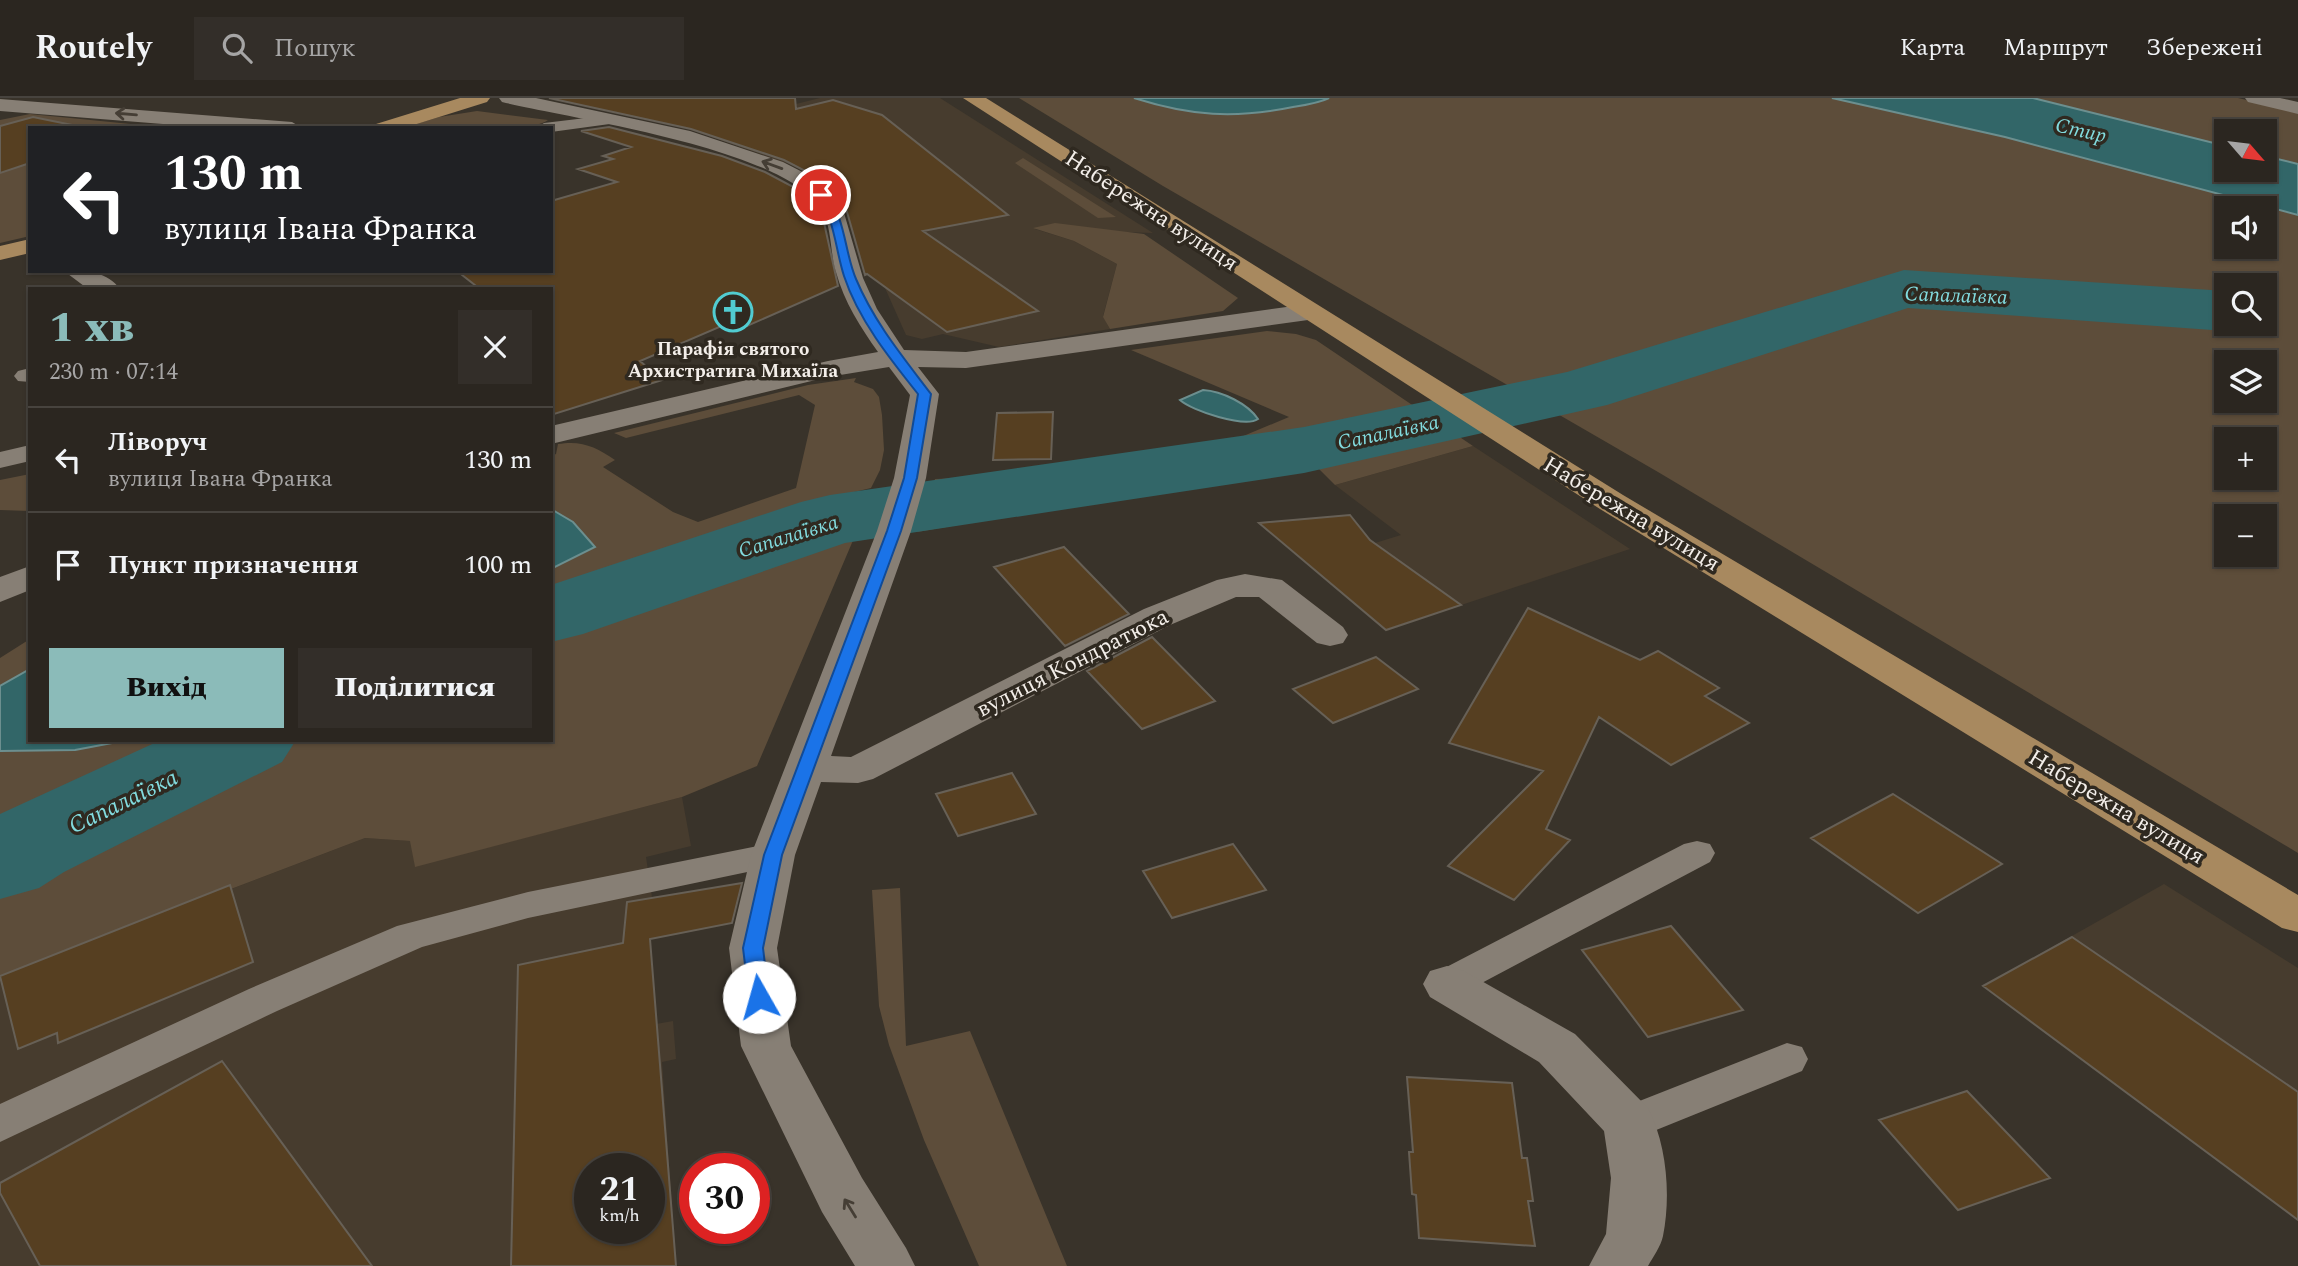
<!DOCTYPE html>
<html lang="uk">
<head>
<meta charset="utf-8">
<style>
  body { margin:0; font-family:Spectral,serif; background:#332e29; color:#f1f3f6; height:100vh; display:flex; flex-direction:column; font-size:26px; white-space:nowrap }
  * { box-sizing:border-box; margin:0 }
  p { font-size:23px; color:#a6a5a5 }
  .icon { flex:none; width:38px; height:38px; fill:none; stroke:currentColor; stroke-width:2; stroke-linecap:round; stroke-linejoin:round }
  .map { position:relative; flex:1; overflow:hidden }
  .drawer { position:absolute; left:28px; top:189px; width:525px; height:455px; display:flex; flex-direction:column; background:#2b2620; border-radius:0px; box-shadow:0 2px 5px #0004,0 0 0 2px #47433e }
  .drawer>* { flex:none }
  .guide { position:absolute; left:28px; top:28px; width:525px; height:147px; border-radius:0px; box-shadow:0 2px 5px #0004,0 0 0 2px #47433e; background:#202124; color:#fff; overflow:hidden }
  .needle { width:46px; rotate:118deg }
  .tools { position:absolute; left:2214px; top:21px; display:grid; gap:14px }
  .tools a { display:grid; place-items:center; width:63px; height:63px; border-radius:0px; background:#2b2620; box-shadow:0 2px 5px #0004,0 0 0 2px #47433e; font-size:35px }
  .speed { position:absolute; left:574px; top:1055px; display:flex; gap:14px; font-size:35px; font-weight:700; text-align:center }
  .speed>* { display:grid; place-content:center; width:91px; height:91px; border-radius:50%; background:#2b2620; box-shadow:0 2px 5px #0004,0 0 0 2px #47433e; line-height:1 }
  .speed small { font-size:18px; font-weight:400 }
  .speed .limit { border:10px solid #d22; background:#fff; color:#111 }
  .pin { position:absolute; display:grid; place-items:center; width:60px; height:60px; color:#fff; margin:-30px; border:4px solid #fff; border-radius:50%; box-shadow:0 2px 7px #0007 }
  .me { position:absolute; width:77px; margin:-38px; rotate:353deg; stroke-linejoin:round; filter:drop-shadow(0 0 5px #0008) }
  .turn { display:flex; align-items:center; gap:24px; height:147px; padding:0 21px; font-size:32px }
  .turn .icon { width:91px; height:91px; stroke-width:2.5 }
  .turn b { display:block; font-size:49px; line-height:60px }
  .round { display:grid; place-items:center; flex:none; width:74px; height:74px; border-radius:0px; background:#332e29 }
  .summary { display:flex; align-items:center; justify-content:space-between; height:119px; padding:0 21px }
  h1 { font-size:42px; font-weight:800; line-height:52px; color:#8bbbb9 }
  .button { display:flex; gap:14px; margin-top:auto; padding:14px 21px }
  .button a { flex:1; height:80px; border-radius:0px; background:#8bbbb9; color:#111; font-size:28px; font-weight:800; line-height:80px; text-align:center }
  .button a+a { background:#332e29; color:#f1f3f6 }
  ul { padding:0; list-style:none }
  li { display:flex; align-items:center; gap:21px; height:105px; padding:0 21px; border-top:2px solid #47433e }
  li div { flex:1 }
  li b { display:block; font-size:26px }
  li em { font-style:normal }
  header { display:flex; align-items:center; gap:42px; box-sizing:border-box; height:98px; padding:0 35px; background:#2b2620; border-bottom:2px solid #47433e }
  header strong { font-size:33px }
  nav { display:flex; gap:38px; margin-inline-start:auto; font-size:24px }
  .search { width:490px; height:63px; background:#332e29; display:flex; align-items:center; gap:18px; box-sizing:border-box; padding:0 24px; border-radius:0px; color:#a6a5a5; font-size:26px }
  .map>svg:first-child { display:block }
  .built { fill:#473c2e; fill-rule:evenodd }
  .green { fill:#5d4d3a; fill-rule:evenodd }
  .water { fill:#326668; stroke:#6c8f8f; stroke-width:2 }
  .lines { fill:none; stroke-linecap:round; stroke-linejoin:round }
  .river { fill:#326668; fill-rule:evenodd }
  .building { fill:#563f21; stroke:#676056; stroke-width:2; fill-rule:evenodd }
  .service { fill:#877f75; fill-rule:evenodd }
  .minor { fill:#877f75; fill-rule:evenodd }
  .primary { fill:#a8895f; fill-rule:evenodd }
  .oneway { stroke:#453e35 }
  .route { fill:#1a73e8; stroke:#114b97; stroke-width:2 }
  .labels { text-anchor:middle; stroke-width:7; stroke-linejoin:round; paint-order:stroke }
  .far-poi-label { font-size:19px; font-weight:bold; fill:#f3eee9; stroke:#2f2920 }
  .far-water-label { font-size:21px; font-style:italic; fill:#82dbde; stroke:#2f2920 }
  .street-label { font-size:23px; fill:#f3eee9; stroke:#2f2920 }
  .water-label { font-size:24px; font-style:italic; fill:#82dbde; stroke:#2f2920 }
</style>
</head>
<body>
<header>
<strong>Routely</strong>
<div class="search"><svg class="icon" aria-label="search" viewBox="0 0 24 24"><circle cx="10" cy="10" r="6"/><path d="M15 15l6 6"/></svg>Пошук</div>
<nav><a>Карта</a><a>Маршрут</a><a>Збережені</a></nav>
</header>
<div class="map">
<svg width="2298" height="1168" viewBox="0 0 2298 1168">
  <rect width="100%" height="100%" fill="#39332a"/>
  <path class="built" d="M820,0H940L1153,135L1035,131L1074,143L1117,166L1103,218L1110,231L999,249L943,236L922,241L906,237L848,107L823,83L789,66L691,32Z
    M1473,348L1630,451L1386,532L1307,466L1401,437L1335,387Z
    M682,699L691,748L646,759L652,799L672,797L650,841L656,926L673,923L676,961L662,964L676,1168H0V878L221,791H231L365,740L411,743L415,768ZM590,1071H649V1130H590Z
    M2164,786L2298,870V1122L1983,888Z"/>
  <path class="green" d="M1019,0H1832L2005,39L2298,117V755L1658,374L1163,88ZM2226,110H2264V149H2226ZM2226,187H2264V226H2226ZM2226,264H2264V303H2226ZM2226,341H2264V380H2226ZM2226,418H2264V457H2226Z
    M2034,0H2238L2298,14V66L2265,58L2264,33H2226V48Z
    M477,13L548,22C530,36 432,30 403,30L439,19Z
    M30,16L171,30H30V138L0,145V22Z
    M1023,60L1116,119L1098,120L1015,65Z
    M1055,125L1144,136L1238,200L1223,213L1110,231L1103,219L1117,166L1074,143L1033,130Z
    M1267,233L1296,236L1316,242L1473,348L1335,387L1314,366L917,434L935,381L1098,375L1217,349L1289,319L1131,252Z
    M856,280L854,284L873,291L879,299L882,317L884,352L880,372L871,390C806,405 745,428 684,454L712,480L816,442L857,433L757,668L682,699L415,769L410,743L365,740L231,791H221L0,878V653L75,652L128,642H551V471L595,449L573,424L551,411V358L556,356L558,346C582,342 596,349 615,362L603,369L673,414L698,424L796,390L815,307L799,297L626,340L614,335L808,287Z
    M30,376V413L0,412V382Z
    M30,541V571L0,588V560Z
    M900,790L906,948L970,933L1067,1168H979L924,1042L889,947L879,908L872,792Z"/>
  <path class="water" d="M1134,0H1329C1319,5 1305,7 1293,9C1234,21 1191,18 1134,0Z
    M1832,0H2033L2226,48V72H2264L2265,58L2298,66V117L2005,39Z
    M1203,292C1222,293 1248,306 1258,321C1245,330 1192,313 1180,302Z
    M551,411L573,424L595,449L551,471Z
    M30,571V642H128L75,652L0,653V588Z"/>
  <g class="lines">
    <path class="river" d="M1904,172L2226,193V226H2250L2226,233L1908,210L1607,307L1304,375L845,445L583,536L551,544V487L801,404L830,397L1304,329L1567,274Z
      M161,642H296L282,664L64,774L39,790L0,801V716Z"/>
  </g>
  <path class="building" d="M549,0H795L796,11L833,2L882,17L1008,117L923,133L1038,213L947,234L867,176L865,177L845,107L819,80L784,62L691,31Z
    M33,19L87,30H30V65L0,75V28Z
    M609,29L722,58L765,74L799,92L823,120L838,188L747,228L733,223L640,263L662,282L551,317V191H480L457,173H551V103L617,84L578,71L613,61L603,58L631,49L581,33Z
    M1053,314L1051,361L993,362L997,315Z
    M1350,417L1370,442L1461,507L1386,532L1259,425Z
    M1064,449L1129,516L1065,548L994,469Z
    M1528,510L1640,562L1658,553L1719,590L1705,598L1749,625L1671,667L1599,619L1546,731L1570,742L1514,802L1448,768L1543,673L1449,645Z
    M1152,539L1215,603L1142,631L1087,573Z
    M1376,559L1418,591L1333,625L1293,591Z
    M1012,675L1036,716L958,738L936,696Z
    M1893,696L2002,766L1918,815L1811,740Z
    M1233,746L1266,792L1172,820L1143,773Z
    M742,785L732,825L650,841L676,1168H511L518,867L623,845L627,804ZM590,1071H649V1130H590Z
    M230,787L253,864L58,945L57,935L18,951L0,878Z
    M1671,828L1743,912L1648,939L1582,852Z
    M2072,839L2298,994V1122L1983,888Z
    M222,963L372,1168H40L0,1095V1085Z
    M1407,979L1512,985L1522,1060H1527L1533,1103H1528L1535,1148L1419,1140L1416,1097L1412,1096L1409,1054H1413Z
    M1967,993L2050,1080L1958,1112L1879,1022Z"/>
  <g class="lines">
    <path class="service" d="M611,17L617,19L619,22L617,25L551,34V30H536L544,25Z
      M30,270V284L18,283L14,278L18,273Z
      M30,347V363L0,370V354Z
      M1697,743L1710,746L1715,755L1710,764L1461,896L1447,901L1433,896L1427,886L1433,876L1684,746Z
      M773,745L786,748L791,757L786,766L528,820L422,849L277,913L0,1044V1006L249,891L397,828L528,794Z
      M1787,945L1802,949L1808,961L1802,973L1629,1043L1614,1037L1607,1025L1614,1013Z"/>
    <path class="minor" d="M499,0H536L690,33L783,64L818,82L842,108L863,180L877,211L904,252L966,254L1308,206L1317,208L1321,214L1317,220L1308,222L966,270L918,269L939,296L926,380L911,433L831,658L851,659L1144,511L1217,482L1245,476L1282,482L1343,529L1348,537L1343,545L1330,548L1317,545L1259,499H1236L1170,527L873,681L858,685L821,684L795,757L777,850L791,948L862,1080L906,1150L915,1168H855L822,1114L741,948L729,850L751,757L877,433L894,380L910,297L889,269L828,279L551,346V328L828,263L878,254C861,230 844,204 836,174C830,155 832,130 822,112C785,50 572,21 502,4Z
      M2245,0H2280L2298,4V16L2248,4Z
      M0,1L292,24L302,30H213L0,13Z
      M64,173C84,173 106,172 120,191H88Z
      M30,468V492L0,504V479Z
      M1447,868L1464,873L1575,936L1648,1010C1667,1047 1671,1098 1663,1138C1661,1148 1653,1159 1648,1168H1589L1606,1136L1611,1080L1604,1033L1539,964L1430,899L1423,886L1430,873Z"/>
    <path class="primary" d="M460,0H490L487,4L404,30H373L376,26Z
      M963,0H986L1623,397L2298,797V834L2282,830L1600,411Z
      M30,141V155L0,162V148Z"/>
  </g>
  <defs><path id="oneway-shaft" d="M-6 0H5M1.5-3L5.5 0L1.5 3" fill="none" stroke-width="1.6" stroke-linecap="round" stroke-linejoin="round" transform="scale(1.75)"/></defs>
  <g class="oneway">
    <use href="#oneway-shaft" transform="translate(126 16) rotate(-175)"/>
    <use href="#oneway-shaft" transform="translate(772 67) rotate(-160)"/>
    <use href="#oneway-shaft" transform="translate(850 1110) rotate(-122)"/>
  </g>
  <path class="route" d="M818,95H825C846,119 844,153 856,181C874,224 903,259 931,296L917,380L901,433L782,757L763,850L769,899L766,904L759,907L752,904L749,899L743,850L764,757L887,433L904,380L918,296C890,261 858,221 844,178C835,150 835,121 817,97Z"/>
  <defs>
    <symbol id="church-ring" viewBox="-11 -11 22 22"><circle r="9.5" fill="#2f2920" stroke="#51ccd1" stroke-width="1.5"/><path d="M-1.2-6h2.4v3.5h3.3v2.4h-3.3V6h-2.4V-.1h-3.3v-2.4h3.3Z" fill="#51ccd1"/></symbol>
  </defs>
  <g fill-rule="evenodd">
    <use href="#church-ring" x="711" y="192" width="44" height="44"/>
  </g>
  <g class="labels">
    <g class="far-poi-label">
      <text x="733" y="257">Парафія святого<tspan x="733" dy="22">Архистратига Михаїла</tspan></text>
    </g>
    <g class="far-water-label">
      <text transform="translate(2081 32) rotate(13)" y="7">Стир</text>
      <text transform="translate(1956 197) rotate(2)" y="7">Сапалаївка</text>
      <text transform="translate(1388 334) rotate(-12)" y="7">Сапалаївка</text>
      <text transform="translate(788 438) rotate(-17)" y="7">Сапалаївка</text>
    </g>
    <g class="street-label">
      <text transform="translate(1152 112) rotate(33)" y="8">Набережна вулиця</text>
      <text transform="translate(1632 415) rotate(31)" y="8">Набережна вулиця</text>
      <text transform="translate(1072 564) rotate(-27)" y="8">вулиця Кондратюка</text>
      <text transform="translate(2117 708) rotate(31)" y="8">Набережна вулиця</text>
    </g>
    <g class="water-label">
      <text transform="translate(123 703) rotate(-26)" y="8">Сапалаївка</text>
    </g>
  </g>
</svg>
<div class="tools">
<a><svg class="needle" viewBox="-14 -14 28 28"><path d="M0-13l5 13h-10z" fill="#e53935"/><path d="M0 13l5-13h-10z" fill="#a6a5a5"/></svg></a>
<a><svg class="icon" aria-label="sound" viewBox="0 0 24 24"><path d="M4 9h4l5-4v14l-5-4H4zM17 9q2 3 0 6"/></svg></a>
<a><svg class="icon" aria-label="search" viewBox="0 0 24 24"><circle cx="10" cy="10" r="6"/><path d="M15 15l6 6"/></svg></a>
<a><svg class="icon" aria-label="layers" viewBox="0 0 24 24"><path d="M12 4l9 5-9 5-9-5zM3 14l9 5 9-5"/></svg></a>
<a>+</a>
<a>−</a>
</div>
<div class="speed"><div>21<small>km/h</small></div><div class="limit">30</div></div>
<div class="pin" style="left:821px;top:97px;background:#d93025"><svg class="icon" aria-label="arrive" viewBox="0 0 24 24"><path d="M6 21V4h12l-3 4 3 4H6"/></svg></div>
<svg class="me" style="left:759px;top:899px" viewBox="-20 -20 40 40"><circle r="19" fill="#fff"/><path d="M0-13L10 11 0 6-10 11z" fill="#1a73e8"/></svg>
<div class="guide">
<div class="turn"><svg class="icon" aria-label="left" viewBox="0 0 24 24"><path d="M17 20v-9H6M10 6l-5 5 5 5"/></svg><div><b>130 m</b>вулиця Івана Франка</div></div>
</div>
<section class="drawer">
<div class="summary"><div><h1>1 хв</h1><p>230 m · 07:14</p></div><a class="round"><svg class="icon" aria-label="close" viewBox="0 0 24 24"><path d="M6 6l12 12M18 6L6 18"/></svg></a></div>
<ul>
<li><svg class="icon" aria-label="left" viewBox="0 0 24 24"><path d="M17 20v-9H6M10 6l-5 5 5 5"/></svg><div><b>Ліворуч</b><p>вулиця Івана Франка</p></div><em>130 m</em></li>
<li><svg class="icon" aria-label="arrive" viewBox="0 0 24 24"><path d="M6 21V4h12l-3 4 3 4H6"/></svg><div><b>Пункт призначення</b></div><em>100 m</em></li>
</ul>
<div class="button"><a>Вихід</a><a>Поділитися</a></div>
</section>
</div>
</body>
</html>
